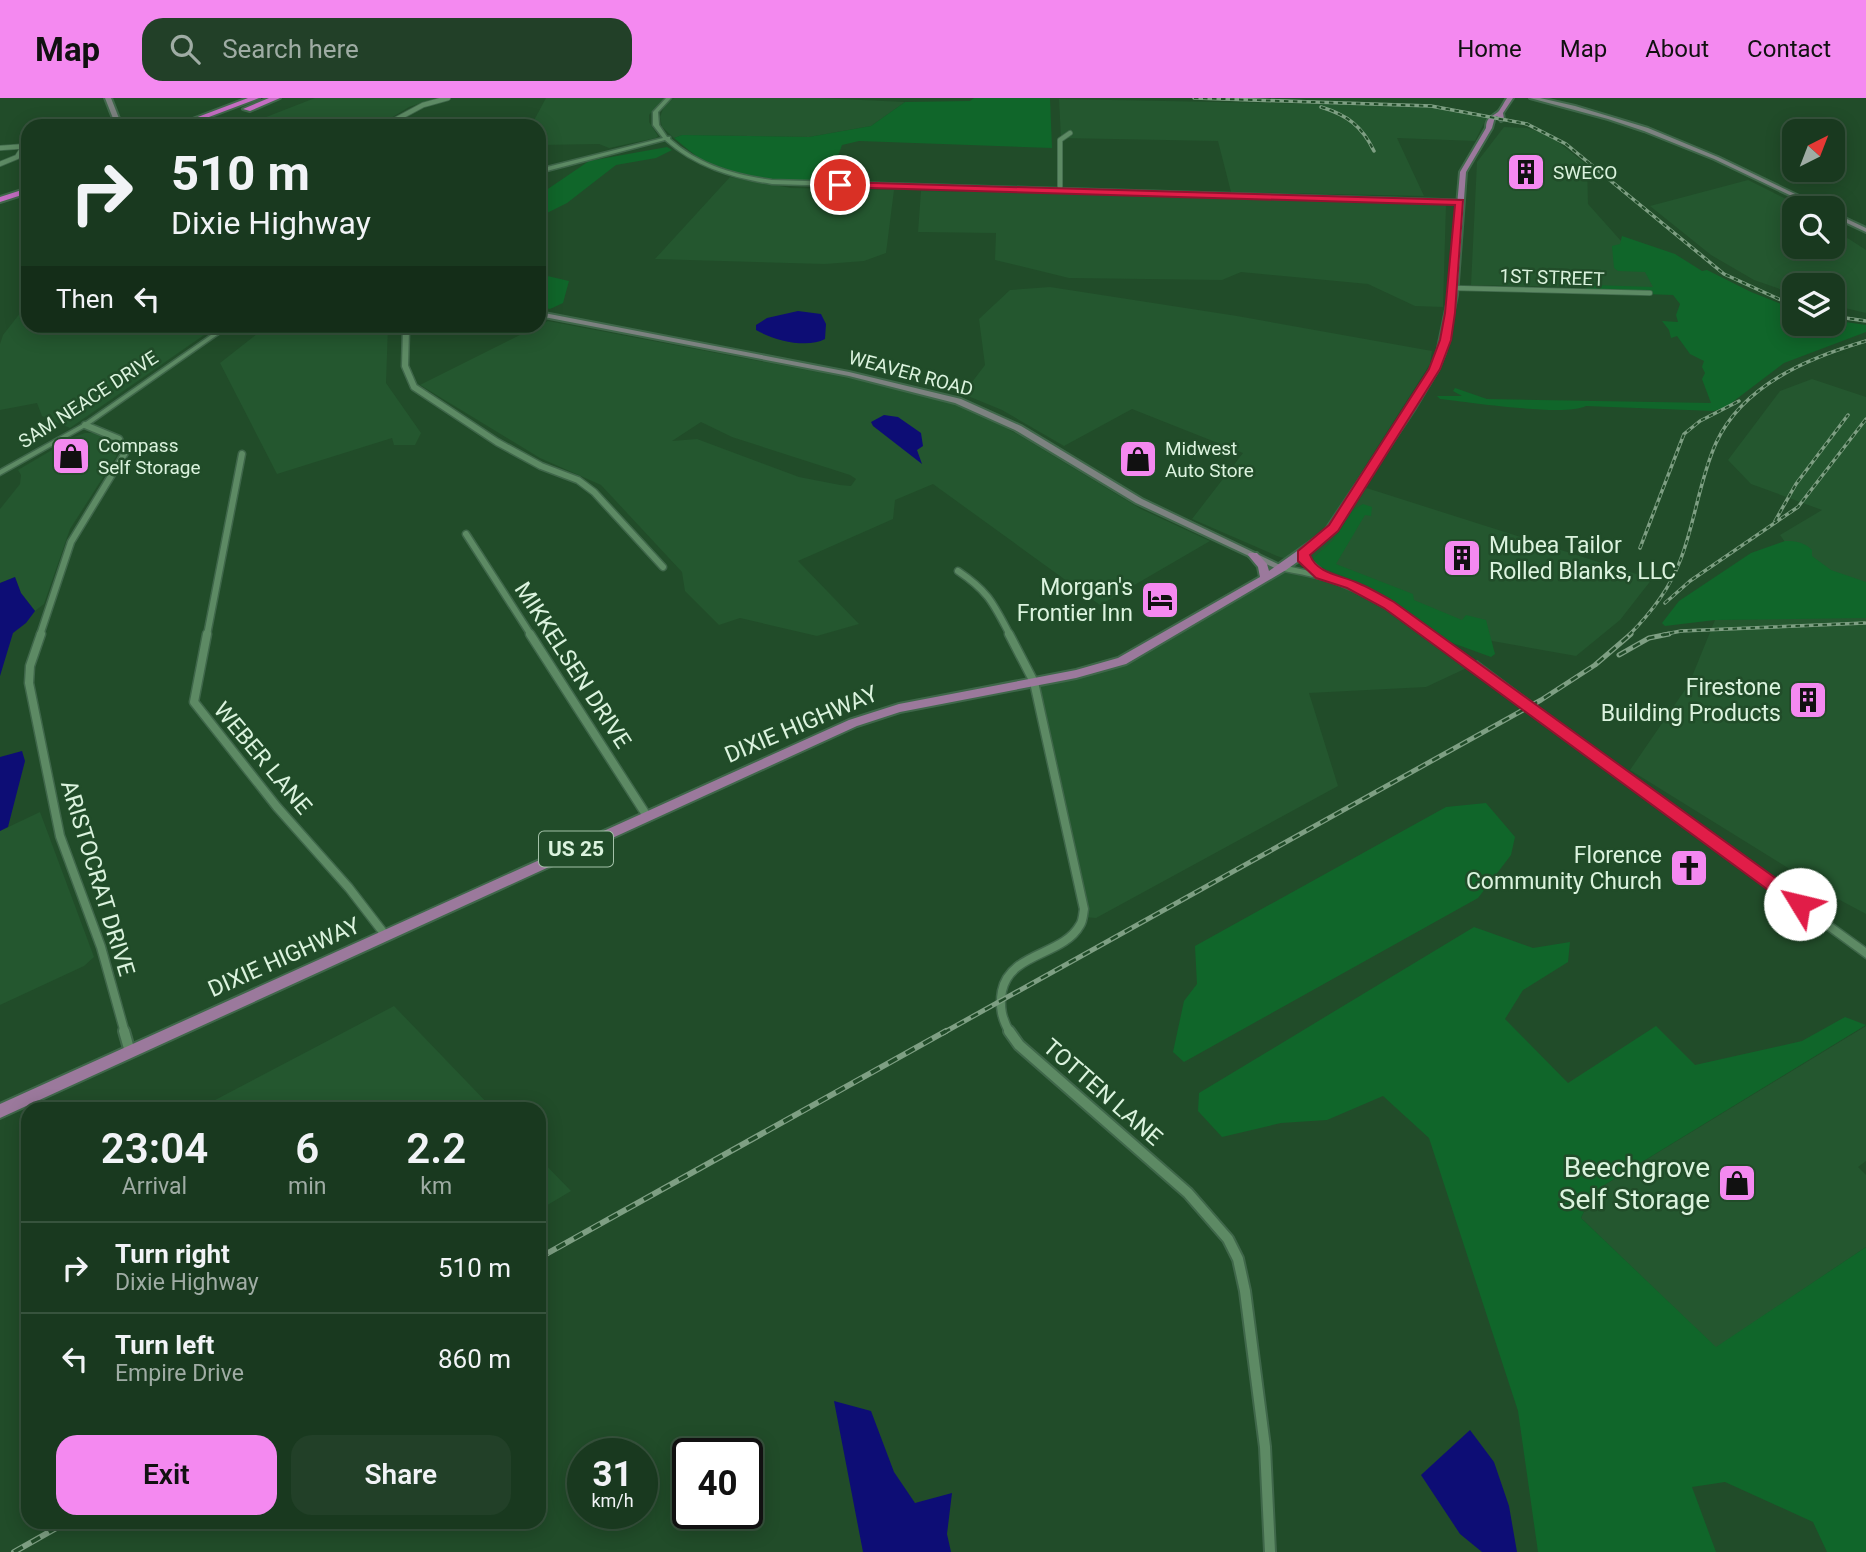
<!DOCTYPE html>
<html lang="en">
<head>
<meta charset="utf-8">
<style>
  body { margin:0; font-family:Roboto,sans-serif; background:#224028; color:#f1f3f6; height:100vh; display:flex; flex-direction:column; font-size:26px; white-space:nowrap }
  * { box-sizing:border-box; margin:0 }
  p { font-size:23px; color:#9faca4 }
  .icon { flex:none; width:38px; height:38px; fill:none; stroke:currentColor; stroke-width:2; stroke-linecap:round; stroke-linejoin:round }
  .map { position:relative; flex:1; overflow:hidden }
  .panel { position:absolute; left:21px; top:1004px; width:525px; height:427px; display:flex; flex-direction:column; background:#19391f; border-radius:21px; box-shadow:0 4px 18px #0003,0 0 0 2px #37533d }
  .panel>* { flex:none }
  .banner { position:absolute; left:21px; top:21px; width:525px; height:214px; border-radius:21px; box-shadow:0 4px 18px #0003,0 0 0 2px #37533d; background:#19391f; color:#f1f3f6; overflow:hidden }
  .needle { width:46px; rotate:42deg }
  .fabs { position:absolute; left:1782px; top:21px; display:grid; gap:14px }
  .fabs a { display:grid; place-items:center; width:63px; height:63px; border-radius:14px; background:#19391f; box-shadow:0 4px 18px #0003,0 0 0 2px #37533d; font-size:35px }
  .speed { position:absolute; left:567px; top:1340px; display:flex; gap:14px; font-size:35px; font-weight:700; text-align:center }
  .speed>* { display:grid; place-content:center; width:91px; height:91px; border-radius:50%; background:#19391f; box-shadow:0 4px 18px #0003,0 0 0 2px #37533d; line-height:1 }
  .speed small { font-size:18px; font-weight:400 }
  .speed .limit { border:4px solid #111; border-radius:10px; background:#fff; color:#111 }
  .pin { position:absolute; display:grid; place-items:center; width:60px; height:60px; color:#fff; margin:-30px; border:4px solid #fff; border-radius:50%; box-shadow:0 2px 7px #0007 }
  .me { position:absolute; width:77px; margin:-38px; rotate:306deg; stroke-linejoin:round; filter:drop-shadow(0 0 5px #0008) }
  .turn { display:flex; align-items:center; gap:24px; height:147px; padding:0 35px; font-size:32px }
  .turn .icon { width:91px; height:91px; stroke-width:2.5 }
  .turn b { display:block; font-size:49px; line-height:60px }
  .then { display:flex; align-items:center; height:66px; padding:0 35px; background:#0003; gap:14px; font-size:26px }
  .eta { display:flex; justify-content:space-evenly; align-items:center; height:119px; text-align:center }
  .eta b { font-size:42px; font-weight:600; line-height:49px }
  .action { display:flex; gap:14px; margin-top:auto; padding:14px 35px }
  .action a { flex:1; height:80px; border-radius:21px; background:#f489f0; color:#111; font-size:28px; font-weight:600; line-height:80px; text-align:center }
  .action a+a { background:#224028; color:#f1f3f6 }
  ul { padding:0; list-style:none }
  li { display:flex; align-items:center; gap:21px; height:91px; padding:0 35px; border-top:2px solid #37533d }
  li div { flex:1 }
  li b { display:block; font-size:26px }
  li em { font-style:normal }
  header { display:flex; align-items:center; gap:42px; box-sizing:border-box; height:98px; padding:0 35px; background:#f489f0; color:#111 }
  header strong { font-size:33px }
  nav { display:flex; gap:38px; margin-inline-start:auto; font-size:24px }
  .search { width:490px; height:63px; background:#224028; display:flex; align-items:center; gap:18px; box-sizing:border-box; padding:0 24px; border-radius:21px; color:#9faca4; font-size:26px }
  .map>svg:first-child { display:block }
  .built { fill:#24572f; fill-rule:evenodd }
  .green { fill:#10662a }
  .water { fill:#0d0d75 }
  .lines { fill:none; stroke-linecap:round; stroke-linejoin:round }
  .minor-far3-casing { stroke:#3f674a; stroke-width:6 }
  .minor-far2-casing { stroke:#3f674a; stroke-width:9 }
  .minor-far1-casing { stroke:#3f674a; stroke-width:11 }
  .minor-casing { stroke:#3f674a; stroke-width:14 }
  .tertiary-casing { stroke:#3f674a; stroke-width:3 }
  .secondary-casing { stroke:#3f674a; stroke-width:4 }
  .primary-casing { stroke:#3f674a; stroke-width:4 }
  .motorway-casing { stroke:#3f674a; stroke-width:4 }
  .minor-far3 { stroke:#5d8a64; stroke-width:4.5 }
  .minor-far2 { stroke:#5d8a64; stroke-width:6 }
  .minor-far1 { stroke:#5d8a64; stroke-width:8 }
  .minor { stroke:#5d8a64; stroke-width:10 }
  .tertiary { fill:#5d8a64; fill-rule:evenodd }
  .secondary { fill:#7c8280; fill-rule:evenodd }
  .primary { fill:#9b799c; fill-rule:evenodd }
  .motorway { fill:#c46ec2; fill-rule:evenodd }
  .rail-far2-casing { stroke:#7e9f83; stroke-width:3.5 }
  .rail-far1-casing { stroke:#7e9f83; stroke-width:5 }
  .rail-casing { stroke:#7e9f83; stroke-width:6 }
  .rail-far2 { stroke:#214c29; stroke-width:2; stroke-dasharray:4.5; stroke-linecap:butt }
  .rail-far1 { stroke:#214c29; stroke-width:2.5; stroke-dasharray:8; stroke-linecap:butt }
  .rail { stroke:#214c29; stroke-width:3.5; stroke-dasharray:10; stroke-linecap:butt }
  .tertiary-bridge-casing { stroke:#3f674a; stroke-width:13; stroke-linecap:butt }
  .tertiary-bridge { stroke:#5d8a64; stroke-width:10 }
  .route { fill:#e11d48; stroke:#92132f; stroke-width:2 }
  .labels { text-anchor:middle; stroke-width:5; stroke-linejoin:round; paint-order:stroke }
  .far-poi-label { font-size:19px; fill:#dbf3de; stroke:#214c29; text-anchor:start }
  .far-street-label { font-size:19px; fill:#dbf3de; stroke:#214c29 }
  .shield { fill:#214c29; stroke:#a3c1a8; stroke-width:2 }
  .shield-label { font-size:21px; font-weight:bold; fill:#dbf3de }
  .poi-label { font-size:23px; fill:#dbf3de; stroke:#214c29; text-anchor:end }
  .street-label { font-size:23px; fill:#dbf3de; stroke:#214c29 }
  .near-poi-label { font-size:28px; fill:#dbf3de; stroke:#214c29; text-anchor:end }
</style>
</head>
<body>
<header>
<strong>Map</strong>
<div class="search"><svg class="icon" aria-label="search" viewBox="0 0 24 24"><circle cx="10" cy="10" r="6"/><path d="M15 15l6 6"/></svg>Search here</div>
<nav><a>Home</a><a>Map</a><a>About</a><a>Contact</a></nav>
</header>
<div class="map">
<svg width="1866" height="1454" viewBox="0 0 1866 1454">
  <rect width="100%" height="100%" fill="#214c29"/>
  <path class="built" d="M315,0H436L409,9L378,28H243Z
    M546,0H664L649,17V24L658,38L656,40L609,50L599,46L539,47V28H531Z
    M674,0H820L905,4L871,28L809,39L682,37L674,40L662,29L660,19L664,8Z
    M1059,1L1381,7L1443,10L1487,19L1475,43L1397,40L1424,98L1231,94L1218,43L1061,40Z
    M1504,29L1527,30L1549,37L1587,67L1588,106L1664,191L1471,187L1477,64Z
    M730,79L791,90L894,92L886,155L864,163L825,166L655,161Z
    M1748,82L1804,110H1794V149H1832V130L1866,152V215L1832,207V187H1794V196L1754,182L1711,157L1650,108Z
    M921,93L1219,97L1446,106L1443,209L1415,208L1368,186L1241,174L1222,182L1069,180L995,162L996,135L918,134Z
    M1050,189L1237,218L1432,253L1430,266L1354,386L1652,481L1620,522L1576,558L1436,533L1367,487L1277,458L1192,421L1243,355L1132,311L1064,348L1002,312L963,296L985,267L979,221L1010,192Z
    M28,205V228H217L70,330L42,318L37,305L0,312V246L3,237Z
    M548,223L880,286L955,306L982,317L1019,337L1141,411L1210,443L1100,507L933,386L895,402L893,421L798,463L859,526L817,538L740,520L719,527L685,493L682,474L601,387L540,360L420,287ZM701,324L732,339L850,377L856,381L851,388L840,387L799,379L697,341L672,343Z
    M267,228H388L386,285L421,335L415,347H394L392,340L277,376L220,265Z
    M1812,281L1866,299V485L1797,461L1780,437L1822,412L1751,386L1728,362L1780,293Z
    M85,335H95L120,348L116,359L70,431L44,506L35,513L21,495L15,479L0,485V411L20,386L21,377L18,372L74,339Z
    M1282,470L1352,487L1473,567L1426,589L1309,595L1338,688L1096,820L1084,819L1034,584L1122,563Z
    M1853,519L1866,520V816L1838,801L1630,672L1689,586L1715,522Z
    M40,714L94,859L84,868L0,907V733Z
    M394,908L493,1011H198Z
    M1866,928V1063L1858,1069L1866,1077V1149L1716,1250L1581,1120L1593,1094Z
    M539,1060L571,1093L539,1112Z"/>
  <path class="green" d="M974,0H1050L1052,50L859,43L842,47L837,61L835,82C792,83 743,86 705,64C694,57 684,48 674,40L682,37L809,39L871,28L905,4L970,3Z
    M667,49L672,52L656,60L616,67L567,105L539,119V97L589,63Z
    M1622,138L1675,156L1702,173L1707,172L1751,194L1794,211V226H1832V222L1866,227V234L1784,265L1726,309L1714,313L1586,308C1565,319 1468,304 1440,301L1437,298H1462L1453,293L1455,290L1487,301L1711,305L1702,281L1705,275L1702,269L1704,263L1690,256L1677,238L1671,240L1669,232L1662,223L1678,224L1676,217L1680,206L1673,197L1588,194L1585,191L1591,187L1653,189L1645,174L1618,173L1614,170L1612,148L1620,146Z
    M539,176L569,183L563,205L550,211L539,208Z
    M1363,406L1372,409L1371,418L1365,417L1336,466L1413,496L1414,502L1462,522L1466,517L1486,522L1495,556L1491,559L1447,543L1368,489L1314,466L1313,460L1332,443L1354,411Z
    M1785,443C1796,443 1804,444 1812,452V458L1831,472L1866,484V520L1715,522L1665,528L1662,525L1679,503L1751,455Z
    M1486,705L1515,739L1511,757L1478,800L1184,964L1173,954L1184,903L1197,886L1195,848L1446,709Z
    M1474,829L1533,850L1570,844L1568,864L1523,892L1505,921L1568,985L1656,928L1695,967L1802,943L1845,919L1866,927L1593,1094L1581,1120L1716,1249L1866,1149V1454H1827L1813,1424L1725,1384L1692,1389L1716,1454H1538L1518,1313L1429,1040L1383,998L1327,1022L1281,1025L1222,1039L1198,1013L1199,995Z"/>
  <path class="water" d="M798,213L821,216L826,226L825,241C807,251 773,242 756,232V227L767,220Z
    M884,317L898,319L921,335L923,348L917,352L922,366L873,328L871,324Z
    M15,479L21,495L35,513L26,525L13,535L0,578V485Z
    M22,653L25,663L8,729L0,733V659Z
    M834,1303L871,1313L894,1374L915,1405L952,1395L947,1436L951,1454H863Z
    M1470,1332L1494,1364L1509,1408L1517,1454H1482L1460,1436L1421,1377Z"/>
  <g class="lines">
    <defs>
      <path id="minor-far3" d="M384,28L423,7L448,0
        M0,50L28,48
        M0,66L17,59L24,48
        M1060,92V42L1070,35
        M1453,190L1650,195
        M406,233L407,228"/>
      <path id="minor-far2" d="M406,232L405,268L414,289L497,344L541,368L578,382L594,394L663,469
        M466,436L531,537
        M958,473C989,494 993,505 1010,537
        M40,537L71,444L125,355L119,341L85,327
        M207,537L242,356"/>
      <path id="minor-far1" d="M41,536L30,568L29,585L60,738L101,849L125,935
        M207,536L194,604L277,709L349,790L386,838
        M530,536L647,718
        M1009,536L1034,584L1084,811C1083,816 1083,823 1080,827C1063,858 1010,854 1002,893C999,909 1002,921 1010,935"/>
      <path id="minor" d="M124,933L130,954
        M1009,933L1019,947L1188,1095L1228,1141L1238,1161L1245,1193L1265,1349L1270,1454"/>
      <path id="tertiary" d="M666,0H671L658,14L659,27L667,39H670V41C699,67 735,77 772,82L1460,102L1463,104L1460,106L772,86C733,80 695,69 665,42L539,75V71L663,40L653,27V14Z
        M224,228H230L87,328L0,377V372L83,326Z
        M1282,467L1314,474L1340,481L1364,491L1409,517L1477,567L1473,570L1470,569C1428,538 1386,505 1337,486C1318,479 1299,476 1279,472V468Z
        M1552,623L1866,850V860L1549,628L1548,626Z"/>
      <path id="secondary" d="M105,0H111L122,28H116Z
        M1530,0H1540L1575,8L1648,30L1718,59L1824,110H1817L1714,61L1644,33L1608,21Z
        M1832,114L1866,130V134L1832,118Z
        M539,214L849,274L961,301L1021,328L1142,401L1286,470L1285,472H1279L1136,405L1015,332L955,305L849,278L539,218Z"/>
      <path id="primary" d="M1507,0H1513L1503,15L1504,21L1501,23L1497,18L1495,19L1492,30L1466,74L1457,197L1445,255L1438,272L1414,312L1330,438L1308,455L1310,462L1325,475V479H1317L1300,462L1286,472L1126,566L1076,580L900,614L857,628L0,1020V1006L849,622L899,606L1076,572L1118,560L1260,479L1258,469L1248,457L1249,455H1257L1267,466L1269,473L1324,434L1406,312L1430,272L1437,255L1449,197L1460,74L1486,30C1486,20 1491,19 1498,14C1501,11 1504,4 1507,0Z"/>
      <path id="motorway" d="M248,0H259L185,28H174Z
        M269,0H280L250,13L243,11Z
        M28,90V95L0,104V99Z"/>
    </defs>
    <use href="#minor-far3" class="minor-far3-casing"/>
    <use href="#minor-far2" class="minor-far2-casing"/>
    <use href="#minor-far1" class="minor-far1-casing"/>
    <use href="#minor" class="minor-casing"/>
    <use href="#tertiary" class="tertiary-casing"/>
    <use href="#secondary" class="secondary-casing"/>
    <use href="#primary" class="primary-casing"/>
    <use href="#motorway" class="motorway-casing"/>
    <use href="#minor-far3" class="minor-far3"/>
    <use href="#minor-far2" class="minor-far2"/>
    <use href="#minor-far1" class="minor-far1"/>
    <use href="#minor" class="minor"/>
    <use href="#tertiary" class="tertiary"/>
    <use href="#secondary" class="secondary"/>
    <use href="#primary" class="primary"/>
    <use href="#motorway" class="motorway"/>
    <defs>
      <path id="rail-far2" d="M1194,0L1431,8L1527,26L1566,46L1724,176L1794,208
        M1321,9C1347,17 1362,28 1374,53
        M1832,218L1866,223
        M1775,423L1796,386L1848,317
        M1640,450L1684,336L1700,323L1739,303
        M1665,505L1690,483L1798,409L1866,321
        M1629,537C1651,515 1669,492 1680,463C1695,425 1699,383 1716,345C1743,287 1808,260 1866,243
        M1661,537L1681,533L1865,525"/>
      <path id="rail-far1" d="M1619,557L1649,540L1669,536
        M943,935L1541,602L1595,567L1631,536"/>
      <path id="rail" d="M539,1160L946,933
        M14,1454L67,1424"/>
    </defs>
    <use href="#rail-far2" class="rail-far2-casing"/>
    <use href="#rail-far1" class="rail-far1-casing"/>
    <use href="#rail" class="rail-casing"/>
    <use href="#rail-far2" class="rail-far2"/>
    <use href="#rail-far1" class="rail-far1"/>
    <use href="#rail" class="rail"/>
    <defs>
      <path id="tertiary-bridge" d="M1473,567L1552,626"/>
    </defs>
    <use href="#tertiary-bridge" class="tertiary-bridge-casing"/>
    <use href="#tertiary-bridge" class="tertiary-bridge"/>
  </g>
  <path class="route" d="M840,84L1463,102L1455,215L1451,242L1440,271L1338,433L1310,457C1317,476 1341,477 1358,485C1370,490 1382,497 1394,504L1806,802L1808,806L1806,811H1794L1384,510L1347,490L1316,480L1298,463V453L1329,427L1429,271L1440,242L1445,215L1455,107L836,89V85Z"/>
  <defs>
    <symbol id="building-square" viewBox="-11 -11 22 22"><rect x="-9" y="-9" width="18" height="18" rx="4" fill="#f489f0" stroke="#214c29"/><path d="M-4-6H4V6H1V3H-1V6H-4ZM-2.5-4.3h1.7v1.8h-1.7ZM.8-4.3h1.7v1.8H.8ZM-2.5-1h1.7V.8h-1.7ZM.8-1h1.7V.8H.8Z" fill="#111"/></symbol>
    <symbol id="shop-square" viewBox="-11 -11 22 22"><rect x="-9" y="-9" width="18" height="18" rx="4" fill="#f489f0" stroke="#214c29"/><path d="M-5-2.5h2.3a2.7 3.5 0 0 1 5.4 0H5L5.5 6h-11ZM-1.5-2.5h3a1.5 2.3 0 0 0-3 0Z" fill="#111"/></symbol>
    <symbol id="hotel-square" viewBox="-11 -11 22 22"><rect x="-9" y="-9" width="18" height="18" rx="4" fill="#f489f0" stroke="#214c29"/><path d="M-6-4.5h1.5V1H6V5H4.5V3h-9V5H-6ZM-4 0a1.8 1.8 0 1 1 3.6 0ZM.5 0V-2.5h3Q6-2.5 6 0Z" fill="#111"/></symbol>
    <symbol id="church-square" viewBox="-11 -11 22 22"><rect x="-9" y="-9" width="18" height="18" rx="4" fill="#f489f0" stroke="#214c29"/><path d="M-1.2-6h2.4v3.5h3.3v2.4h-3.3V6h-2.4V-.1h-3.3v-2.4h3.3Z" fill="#111"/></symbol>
  </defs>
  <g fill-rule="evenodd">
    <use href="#building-square" x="1504" y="52" width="44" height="44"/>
    <use href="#shop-square" x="49" y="336" width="44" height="44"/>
    <use href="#shop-square" x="1116" y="339" width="44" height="44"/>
    <use href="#building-square" x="1440" y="438" width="44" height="44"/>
    <use href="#hotel-square" x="1138" y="480" width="44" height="44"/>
    <use href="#building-square" x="1786" y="580" width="44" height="44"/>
    <use href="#church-square" x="1667" y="748" width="44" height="44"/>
    <use href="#shop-square" x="1715" y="1063" width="44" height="44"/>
  </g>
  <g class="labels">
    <g class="far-poi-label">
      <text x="1553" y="81">SWECO</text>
      <text x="98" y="354">Compass<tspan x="98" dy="22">Self Storage</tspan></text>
      <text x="1165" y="357">Midwest<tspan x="1165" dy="22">Auto Store</tspan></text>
    </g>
    <g class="far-street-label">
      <text transform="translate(1552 179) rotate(2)" y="7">1ST STREET</text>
      <text transform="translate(911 275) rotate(15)" y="7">WEAVER ROAD</text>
      <text transform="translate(88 301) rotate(-33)" y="7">SAM NEACE DRIVE</text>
    </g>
    <rect class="shield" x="539" y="733.5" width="74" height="35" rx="5"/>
    <g class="shield-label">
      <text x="576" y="758">US 25</text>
    </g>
    <g class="poi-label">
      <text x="1489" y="455" text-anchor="start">Mubea Tailor<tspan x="1489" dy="26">Rolled Blanks, LLC</tspan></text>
      <text x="1133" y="497">Morgan's<tspan x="1133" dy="26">Frontier Inn</tspan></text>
      <text x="1781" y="597">Firestone<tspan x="1781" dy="26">Building Products</tspan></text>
      <text x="1662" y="765">Florence<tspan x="1662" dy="26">Community Church</tspan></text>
    </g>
    <g class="street-label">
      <text transform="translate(573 567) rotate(57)" y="8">MIKKELSEN DRIVE</text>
      <text transform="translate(801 626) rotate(-23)" y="8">DIXIE HIGHWAY</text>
      <text transform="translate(263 660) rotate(50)" y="8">WEBER LANE</text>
      <text transform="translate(98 780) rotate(73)" y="8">ARISTOCRAT DRIVE</text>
      <text transform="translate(284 859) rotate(-24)" y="8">DIXIE HIGHWAY</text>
      <text transform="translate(1103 994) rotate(41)" y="8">TOTTEN LANE</text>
    </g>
    <g class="near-poi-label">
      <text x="1710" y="1079">Beechgrove<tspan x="1710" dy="32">Self Storage</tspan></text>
    </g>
  </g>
</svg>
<div class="fabs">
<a><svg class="needle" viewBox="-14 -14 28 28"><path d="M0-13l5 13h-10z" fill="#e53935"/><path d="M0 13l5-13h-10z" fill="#9faca4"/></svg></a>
<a><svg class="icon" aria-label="search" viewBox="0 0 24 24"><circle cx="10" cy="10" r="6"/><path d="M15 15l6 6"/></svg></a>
<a><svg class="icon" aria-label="layers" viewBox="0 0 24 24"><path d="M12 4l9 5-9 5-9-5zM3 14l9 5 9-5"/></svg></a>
</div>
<div class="speed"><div>31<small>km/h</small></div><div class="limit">40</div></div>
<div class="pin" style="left:840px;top:87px;background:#d93025"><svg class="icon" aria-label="arrive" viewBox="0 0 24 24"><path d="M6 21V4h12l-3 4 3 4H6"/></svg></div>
<svg class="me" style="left:1800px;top:806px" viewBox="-20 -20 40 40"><circle r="19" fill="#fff"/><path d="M0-13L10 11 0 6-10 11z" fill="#e11d48"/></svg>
<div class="banner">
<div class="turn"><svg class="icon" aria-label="right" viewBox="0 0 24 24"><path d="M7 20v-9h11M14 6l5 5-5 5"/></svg><div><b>510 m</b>Dixie Highway</div></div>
<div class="then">Then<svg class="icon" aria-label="left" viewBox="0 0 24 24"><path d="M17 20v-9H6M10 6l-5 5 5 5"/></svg></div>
</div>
<section class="panel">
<div class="eta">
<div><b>23:04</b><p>Arrival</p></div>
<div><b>6</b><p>min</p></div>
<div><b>2.2</b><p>km</p></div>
</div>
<ul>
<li><svg class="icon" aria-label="right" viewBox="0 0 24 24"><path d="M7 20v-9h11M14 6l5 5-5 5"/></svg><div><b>Turn right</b><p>Dixie Highway</p></div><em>510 m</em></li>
<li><svg class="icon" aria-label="left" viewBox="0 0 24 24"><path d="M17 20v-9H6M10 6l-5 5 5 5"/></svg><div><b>Turn left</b><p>Empire Drive</p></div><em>860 m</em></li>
</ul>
<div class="action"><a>Exit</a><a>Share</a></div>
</section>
</div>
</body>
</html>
